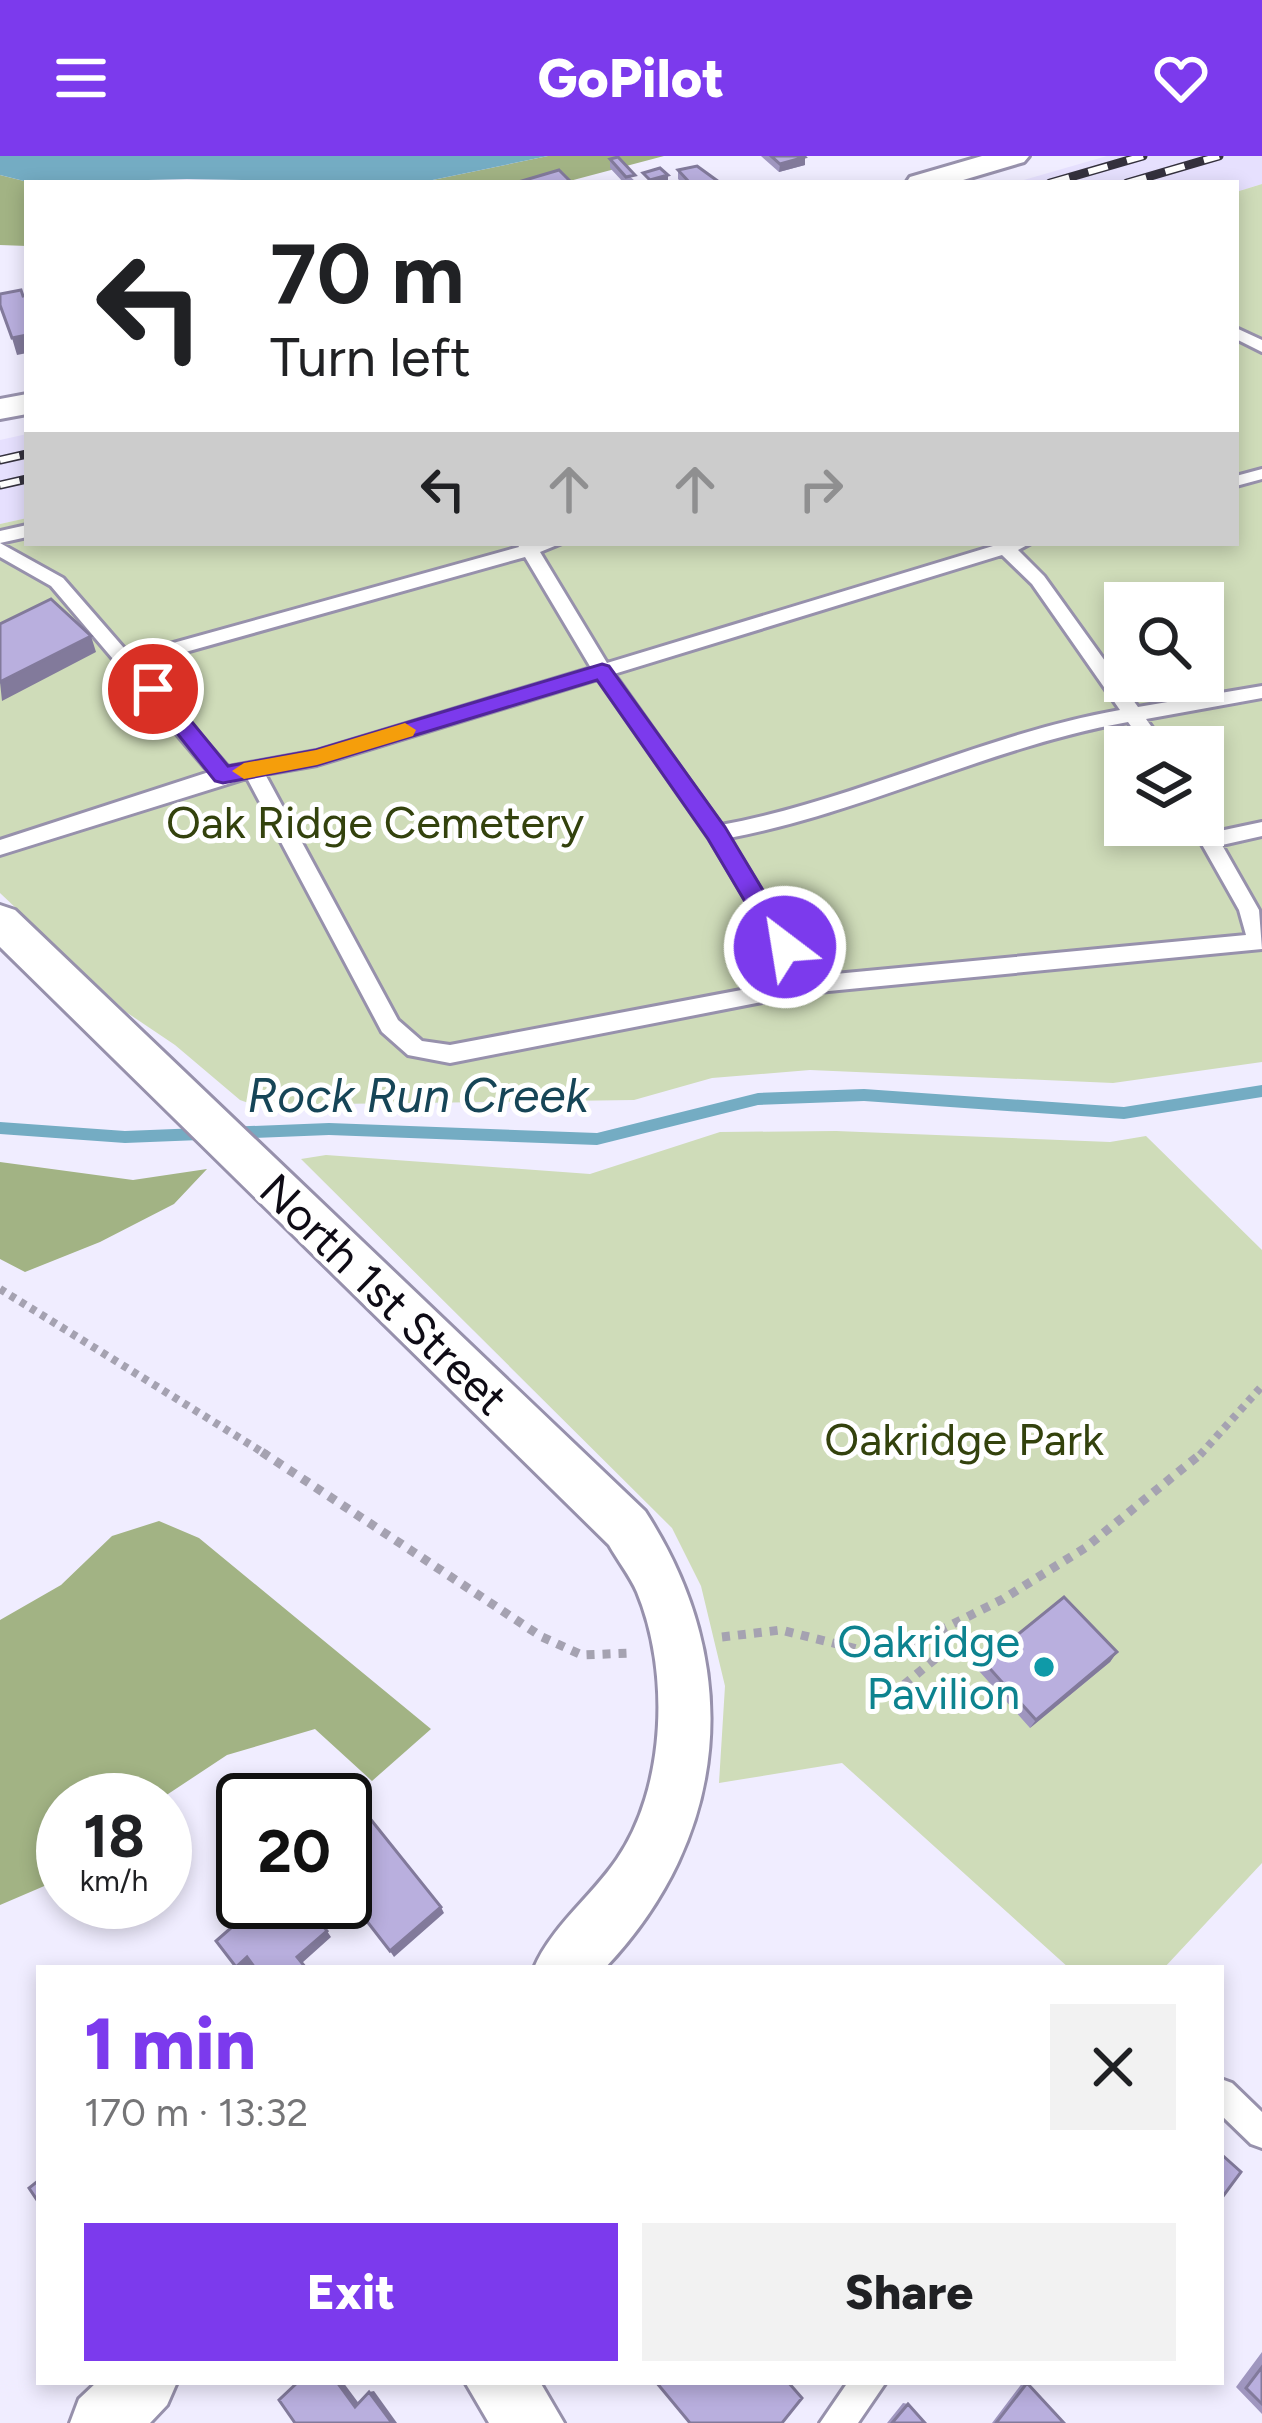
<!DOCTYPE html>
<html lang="en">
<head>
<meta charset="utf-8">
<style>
  body { margin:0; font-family:Figtree,sans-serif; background:#f2f2f2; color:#202124; height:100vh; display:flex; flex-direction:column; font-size:45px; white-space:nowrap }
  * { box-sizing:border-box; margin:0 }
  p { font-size:39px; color:#757577 }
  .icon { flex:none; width:66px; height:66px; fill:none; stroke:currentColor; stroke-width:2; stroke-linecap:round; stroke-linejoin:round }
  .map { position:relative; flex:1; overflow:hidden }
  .details { position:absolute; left:36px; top:1809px; width:1188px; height:420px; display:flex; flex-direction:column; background:#fff; border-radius:0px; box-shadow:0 6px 18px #0003 }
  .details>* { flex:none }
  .top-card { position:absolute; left:24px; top:24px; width:1215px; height:366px; border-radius:0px; box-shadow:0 6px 18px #0003; background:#fff; color:#202124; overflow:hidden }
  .tools { position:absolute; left:1104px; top:426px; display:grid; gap:24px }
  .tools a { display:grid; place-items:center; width:120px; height:120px; border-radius:0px; background:#fff; box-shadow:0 6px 18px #0003; font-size:60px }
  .speed { position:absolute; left:36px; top:1617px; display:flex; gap:24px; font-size:60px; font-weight:700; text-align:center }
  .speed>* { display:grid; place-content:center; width:156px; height:156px; border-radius:50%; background:#fff; box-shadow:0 6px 18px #0003; line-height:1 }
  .speed small { font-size:30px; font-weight:400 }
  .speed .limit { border:6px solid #111; border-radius:18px; background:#fff; color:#111 }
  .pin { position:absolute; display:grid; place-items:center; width:102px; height:102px; color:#fff; margin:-51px; border:6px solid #fff; border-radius:50%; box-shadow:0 3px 12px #0007 }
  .me { position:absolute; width:132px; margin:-66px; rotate:329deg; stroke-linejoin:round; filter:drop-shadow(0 0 9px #0008) }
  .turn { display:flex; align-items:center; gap:42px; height:252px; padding:0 48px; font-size:54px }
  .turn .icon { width:156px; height:156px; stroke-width:2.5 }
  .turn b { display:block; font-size:84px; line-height:102px }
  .lanes { display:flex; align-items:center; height:114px; padding:0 48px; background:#0003; justify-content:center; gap:60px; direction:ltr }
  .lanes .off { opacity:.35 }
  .round { display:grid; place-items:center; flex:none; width:126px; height:126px; border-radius:0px; background:#f2f2f2 }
  .headline { display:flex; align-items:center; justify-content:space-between; height:204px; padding:0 48px }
  h1 { font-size:72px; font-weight:800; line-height:90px; color:#7c3aed }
  .button { display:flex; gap:24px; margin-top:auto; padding:24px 48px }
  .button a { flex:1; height:138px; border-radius:0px; background:#7c3aed; color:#fff; font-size:48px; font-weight:800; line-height:138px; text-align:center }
  .button a+a { background:#f2f2f2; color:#202124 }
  header { display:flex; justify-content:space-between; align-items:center; height:156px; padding:0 48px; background:#7c3aed; color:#fff; font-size:54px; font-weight:800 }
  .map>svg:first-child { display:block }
  .built { fill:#e6e0fe }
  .green { fill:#cfdcb9; fill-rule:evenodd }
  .forest { fill:#a2b384 }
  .water { fill:#74acc3 }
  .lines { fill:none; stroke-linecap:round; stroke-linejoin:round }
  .stream { fill:#74acc3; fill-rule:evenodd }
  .service-casing { stroke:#9791ac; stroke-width:6 }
  .minor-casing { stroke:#9791ac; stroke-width:6 }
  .path-far1 { stroke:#a5a2b1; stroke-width:8; stroke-dasharray:6 6; stroke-linecap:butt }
  .path { stroke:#a5a2b1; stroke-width:9; stroke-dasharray:8 8; stroke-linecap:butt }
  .service { fill:#fff; fill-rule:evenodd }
  .minor { fill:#fff; fill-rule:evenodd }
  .rail-casing { stroke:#34313d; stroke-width:9 }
  .rail { stroke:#fff; stroke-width:6; stroke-dasharray:20; stroke-linecap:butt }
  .wall { fill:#9f96bf }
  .shaded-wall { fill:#827a9b }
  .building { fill:#b9afde; stroke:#827a9b; stroke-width:3 }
  .route { fill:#7c3aed; stroke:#51269a; stroke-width:3 }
  .slow { fill:#f59e0b }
  .culture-dot { fill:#0f9aa8; stroke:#fff; stroke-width:4.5 }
  .labels { text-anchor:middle; stroke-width:10; stroke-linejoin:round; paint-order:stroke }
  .park-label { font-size:45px; fill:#33420d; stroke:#fff }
  .street-label { font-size:45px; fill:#0e0b15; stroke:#fff }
  .culture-label { font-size:45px; fill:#0d838f; stroke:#fff; text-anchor:end }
  .water-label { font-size:48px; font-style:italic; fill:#164557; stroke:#fff }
</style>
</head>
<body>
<header><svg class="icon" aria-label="menu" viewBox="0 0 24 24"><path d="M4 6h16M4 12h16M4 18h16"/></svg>GoPilot<svg class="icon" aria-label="heart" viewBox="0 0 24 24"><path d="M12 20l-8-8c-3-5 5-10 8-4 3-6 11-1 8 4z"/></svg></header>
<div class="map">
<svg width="1262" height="2267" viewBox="0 0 1262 2267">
  <rect width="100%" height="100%" fill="#f0edff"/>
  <path class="built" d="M1107,0H1262V28L1236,36V27H1013Z
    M27,278V362L0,368V284Z"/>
  <path class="green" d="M1262,28V906L1113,927L810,914L712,922L634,944L254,949L240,944L175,889L126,856L0,737V368L27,362V387H1236V36ZM1125,447H1203V525H1125ZM1125,591H1203V669H1125Z
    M836,975L1110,986L1146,980L1262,1094V1707L1164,1812H1069L842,1607L719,1627L725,1530L701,1430L672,1372L301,1003L326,999L590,1018L720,976Z"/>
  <path class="forest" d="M548,0H664L562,27H418Z
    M0,19L32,27H27V90L0,89Z
    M0,1006L133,1024L207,1013L174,1048L100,1086L25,1116L0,1103Z
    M159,1365L199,1382L431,1573L372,1625L315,1573L227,1599L159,1644H63V1722L0,1749V1464L61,1429L112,1380Z"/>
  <path class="water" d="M0,0H548L418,27L187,23L32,27L0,19Z"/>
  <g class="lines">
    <path class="stream" d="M1262,929V941L1124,963L864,945L758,949L597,989L329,979L125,987L0,978V966L125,975L329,967L597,977L758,937L864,933L1124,951Z"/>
    <defs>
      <path id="service" d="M1236,172L1262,184V196L1236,183Z
        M1262,313V323L1236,330V320Z
        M27,369V381L0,387V375Z
        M0,387L63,422L130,499L519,391L517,387H562L540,396L607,507L993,390L991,387H1031L1018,394L1044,420L1138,551L1262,530V542L1146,563L1166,591H1146L1128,566C992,590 866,656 729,682L814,820L1246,779L1239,754L1191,669H1203V662L1215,676L1262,666V680L1222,689L1259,754L1262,793L808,837L450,907L408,899L382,876L247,622L0,699V684L209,616L51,430L0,401ZM1002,399L1032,428L1120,554C984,578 857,644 721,669L614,518ZM525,401L591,512L316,595L228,611L139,509ZM598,523L709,682L794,824L450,889L422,885L398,864L265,618L317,609Z
        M1221,1923L1232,1927L1262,1956V1992L1251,1988L1221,1959Z
        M848,2226H886L858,2267H820Z"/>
      <path id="minor" d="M982,0H1029L1024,6L953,27H906L910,21Z
        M27,238V258L0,263V243Z
        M0,749L15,754L645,1355C744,1507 731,1679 605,1812H534C551,1771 592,1740 617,1703C666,1632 670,1515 637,1436C630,1420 618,1405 609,1389L0,791Z
        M97,2226H177L167,2249L150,2267H70L79,2243Z
        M465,2226H540L564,2267H489Z"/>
    </defs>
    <use href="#service" class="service-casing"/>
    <use href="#minor" class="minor-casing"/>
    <path class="path-far1" d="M0,1133L267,1299
      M1200,1299L1262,1230"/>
    <path class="path" d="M262,1296L542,1481L582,1499L630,1497
      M722,1481L781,1474L869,1496L913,1488L1003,1443L1085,1392L1203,1296
      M899,1555L894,1537L947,1493L937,1476"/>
    <use href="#service" class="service"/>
    <use href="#minor" class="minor"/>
    <defs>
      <path id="rail" d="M1050,27L1143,0
        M1127,27L1219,0
        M0,304L27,298
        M0,329L27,323"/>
    </defs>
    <use href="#rail" class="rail-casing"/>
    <use href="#rail" class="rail"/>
  </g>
  <path class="wall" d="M761,0H804L805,9L779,16Z
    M610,3L635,25L624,27L610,12Z
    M678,14L719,27H682L678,23Z
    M1117,1496L1110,1506L1030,1572L979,1515L984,1506Z
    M1262,2196V2258L1236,2231Z
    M1023,2226L1027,2227L1064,2267H992Z
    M903,2247L908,2248L925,2267H887Z"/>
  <path class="shaded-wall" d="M805,1V9L779,16L780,8Z
    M668,19V27H650V24Z
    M27,179V197L17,199L12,182Z
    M91,480L96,496L2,545L0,526Z
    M1117,1496L1110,1506L1030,1572L1036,1564Z
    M441,1751L444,1757L394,1801L390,1795Z
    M327,1775L331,1781L302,1807L297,1801Z
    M247,1801L253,1807L247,1812L236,1811Z
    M337,2226H343L360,2249L355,2251Z
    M374,2235L397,2267H392L369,2236Z"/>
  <path class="building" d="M771,0H804L805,1L780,8Z
    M618,1L635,19L626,21L610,3Z
    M697,10L719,26L690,27L678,14Z
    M660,12L668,19L650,24L643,17Z
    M559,14L572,27H515Z
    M21,134L23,140L27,139V179L12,182L0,149V138Z
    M51,443L91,480L0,526V468Z
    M1064,1441L1117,1496L1036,1564L984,1506Z
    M368,1660L441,1751L390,1795L345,1737V1680Z
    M279,1746H304L327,1775L297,1801L306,1812H255L247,1801L236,1811L216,1785L248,1757L256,1767Z
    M1221,1998L1241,2016L1221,2043Z
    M39,2024V2047L29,2032Z
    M1262,2211V2248L1246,2232Z
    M298,2226H337L355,2251L369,2236L392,2267H295L279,2244Z
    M656,2226H788L802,2242L782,2267H690Z
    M1027,2227L1064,2267H996Z
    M908,2248L925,2267H892Z"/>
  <path class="route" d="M602,508L609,510L725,671L797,791L793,798H776L708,683L597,524L317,609L223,627L215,625L142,533L153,526L161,528L228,610L316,594Z"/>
  <path class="slow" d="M405,567L416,574L413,580L317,609L244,623L232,615L244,607L316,594Z"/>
  <circle class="culture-dot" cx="1044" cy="1511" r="12"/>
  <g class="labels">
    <g class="park-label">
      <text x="375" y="682">Oak Ridge Cemetery</text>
      <text x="964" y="1299">Oakridge Park</text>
    </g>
    <g class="street-label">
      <text transform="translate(384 1138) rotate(44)" y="16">North 1st Street</text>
    </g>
    <g class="culture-label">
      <text x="1020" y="1501">Oakridge<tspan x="1020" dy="52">Pavilion</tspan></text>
    </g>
    <g class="water-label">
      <text x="418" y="956">Rock Run Creek</text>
    </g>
  </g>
</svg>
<div class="tools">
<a><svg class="icon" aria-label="search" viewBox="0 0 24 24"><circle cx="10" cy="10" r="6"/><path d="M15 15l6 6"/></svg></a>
<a><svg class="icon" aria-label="layers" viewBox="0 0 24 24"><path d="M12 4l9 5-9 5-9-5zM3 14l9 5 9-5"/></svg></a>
</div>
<div class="speed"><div>18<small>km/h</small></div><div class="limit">20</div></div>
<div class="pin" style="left:153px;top:533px;background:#d93025"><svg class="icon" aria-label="arrive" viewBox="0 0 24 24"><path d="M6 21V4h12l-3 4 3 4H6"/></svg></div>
<svg class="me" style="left:785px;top:791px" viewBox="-20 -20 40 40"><circle r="17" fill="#7c3aed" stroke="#fff" stroke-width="3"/><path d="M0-11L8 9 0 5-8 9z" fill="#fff"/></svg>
<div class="top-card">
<div class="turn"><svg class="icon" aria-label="left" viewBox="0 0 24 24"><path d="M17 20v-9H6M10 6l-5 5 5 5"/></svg><div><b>70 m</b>Turn left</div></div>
<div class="lanes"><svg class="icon" aria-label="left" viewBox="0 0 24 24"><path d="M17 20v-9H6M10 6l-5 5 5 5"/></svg><svg class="icon off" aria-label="ahead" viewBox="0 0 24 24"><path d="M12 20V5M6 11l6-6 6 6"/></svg><svg class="icon off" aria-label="ahead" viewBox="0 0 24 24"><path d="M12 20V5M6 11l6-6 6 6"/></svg><svg class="icon off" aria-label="right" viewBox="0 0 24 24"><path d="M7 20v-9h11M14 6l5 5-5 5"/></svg></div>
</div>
<section class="details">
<div class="headline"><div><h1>1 min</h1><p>170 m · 13:32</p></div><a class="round"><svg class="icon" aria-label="close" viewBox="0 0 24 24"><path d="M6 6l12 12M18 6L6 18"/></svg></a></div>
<div class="button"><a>Exit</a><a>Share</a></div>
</section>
</div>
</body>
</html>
